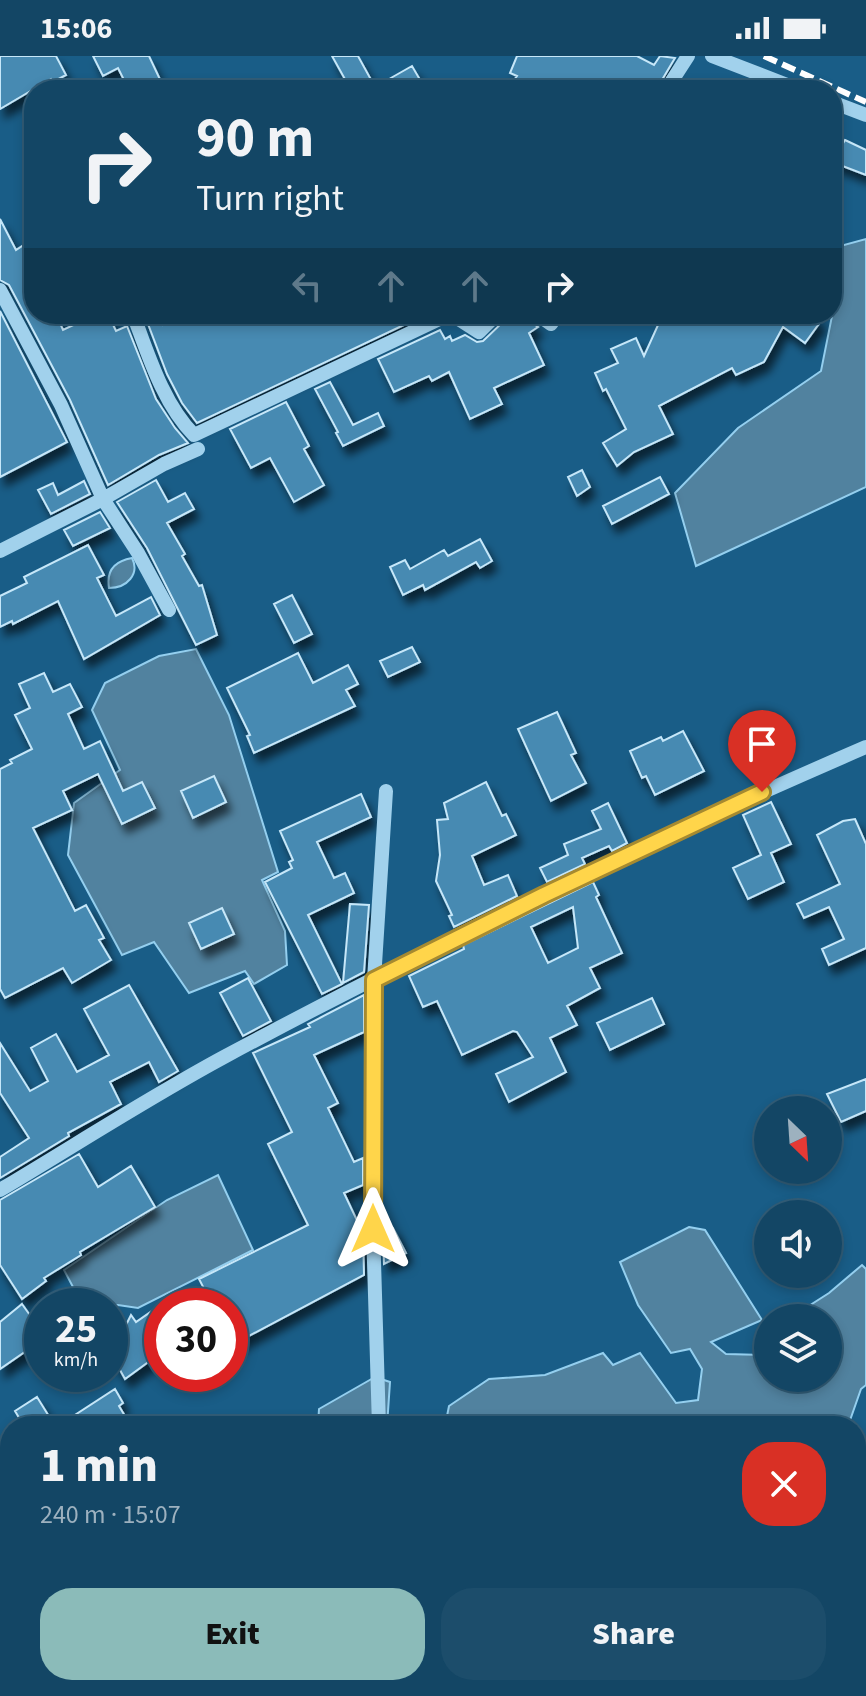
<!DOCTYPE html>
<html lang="en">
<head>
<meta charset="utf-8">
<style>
  body { margin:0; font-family:"Source Sans 3",sans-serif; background:#1c4d6b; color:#f1f3f6; height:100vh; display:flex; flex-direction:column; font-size:30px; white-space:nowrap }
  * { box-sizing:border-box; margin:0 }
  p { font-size:26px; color:#9db1bf }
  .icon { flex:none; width:44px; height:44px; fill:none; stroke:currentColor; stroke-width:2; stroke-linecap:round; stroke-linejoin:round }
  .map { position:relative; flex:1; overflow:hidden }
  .sheet { position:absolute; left:0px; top:1360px; width:866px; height:280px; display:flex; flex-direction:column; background:#134665; border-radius:32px 32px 0 0; box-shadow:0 4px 12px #0003,0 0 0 2px #325e79 }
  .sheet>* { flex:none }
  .hud { position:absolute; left:24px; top:24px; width:818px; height:244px; border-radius:32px; box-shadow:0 4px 12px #0003,0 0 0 2px #325e79; background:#134665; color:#f1f3f6; overflow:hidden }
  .needle { width:52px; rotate:155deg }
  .buttons { position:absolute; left:754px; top:1040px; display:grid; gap:16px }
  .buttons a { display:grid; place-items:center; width:88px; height:88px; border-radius:50%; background:#134665; box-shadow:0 4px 12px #0003,0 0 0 2px #325e79; font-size:40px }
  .speed { position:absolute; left:24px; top:1232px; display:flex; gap:16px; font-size:40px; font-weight:700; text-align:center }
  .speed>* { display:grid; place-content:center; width:104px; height:104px; border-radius:50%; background:#134665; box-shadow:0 4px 12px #0003,0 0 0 2px #325e79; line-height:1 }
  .speed small { font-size:20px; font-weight:400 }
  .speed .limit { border:12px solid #d22; background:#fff; color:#111 }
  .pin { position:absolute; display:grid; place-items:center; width:68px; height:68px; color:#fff; margin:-82px -34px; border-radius:50% 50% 50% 0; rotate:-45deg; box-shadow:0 0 8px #0007 }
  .pin .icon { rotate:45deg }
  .me { position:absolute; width:88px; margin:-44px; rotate:0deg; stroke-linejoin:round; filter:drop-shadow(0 0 6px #0008) }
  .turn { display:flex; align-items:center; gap:28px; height:168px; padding:0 40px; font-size:36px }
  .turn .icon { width:104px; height:104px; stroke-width:2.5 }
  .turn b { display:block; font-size:56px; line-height:68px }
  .lanes { display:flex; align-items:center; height:76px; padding:0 40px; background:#0003; justify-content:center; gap:40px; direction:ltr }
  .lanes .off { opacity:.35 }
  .round { display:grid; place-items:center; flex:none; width:84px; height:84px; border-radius:32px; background:#1c4d6b }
  .overview { display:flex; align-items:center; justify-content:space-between; height:136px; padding:0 40px }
  h1 { font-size:48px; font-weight:800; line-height:60px }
  .primary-button { display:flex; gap:16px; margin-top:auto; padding:16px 40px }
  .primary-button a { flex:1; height:92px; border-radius:32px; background:#8bbbb9; color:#111; font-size:32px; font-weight:800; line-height:92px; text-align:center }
  .primary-button a+a { background:#1c4d6b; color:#f1f3f6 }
  .status { display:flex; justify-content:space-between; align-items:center; height:56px; padding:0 40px; background:#134665; direction:ltr }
  .status svg { height:22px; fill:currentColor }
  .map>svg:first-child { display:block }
  .water { fill:#51829f; stroke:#94cfef; stroke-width:2 }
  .building { fill:#468ab2; stroke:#c6e7f9; stroke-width:2; fill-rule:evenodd; filter:url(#shadow) }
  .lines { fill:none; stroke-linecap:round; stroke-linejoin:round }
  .minor { stroke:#a1d1ec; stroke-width:14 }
  .rail { stroke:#fff; stroke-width:6; stroke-dasharray:14 6; stroke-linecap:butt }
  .route-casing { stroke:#a68a30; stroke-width:20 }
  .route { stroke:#ffd54a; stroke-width:14 }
</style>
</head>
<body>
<div class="status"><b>15:06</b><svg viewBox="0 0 49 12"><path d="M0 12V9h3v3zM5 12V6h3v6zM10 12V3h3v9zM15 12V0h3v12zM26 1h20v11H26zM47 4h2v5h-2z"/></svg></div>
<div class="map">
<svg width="866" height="1640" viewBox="0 0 866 1640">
  <defs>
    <filter id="shadow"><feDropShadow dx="5" dy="9" stdDeviation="4" flood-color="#0009"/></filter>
  </defs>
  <rect width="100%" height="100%" fill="#195d87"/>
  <path class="water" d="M866,183V431L696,510L675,437L738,372L821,315L832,260L833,192Z
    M132,502C140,518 127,532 109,532C106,514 115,505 132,502Z
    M196,593L229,659L278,816L262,824L285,875L287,909L254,928L245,915L189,937L154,886L122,899L68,799L74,747L120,714L92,654L105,627L159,600Z
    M218,1119L253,1194L138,1252L118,1249L83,1250L64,1214L167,1144Z
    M689,1171L705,1174L762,1264L711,1286L726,1298L768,1299V1322H828V1262H790L829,1237L862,1209L866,1213V1329L861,1333L848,1370H445L449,1350L489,1323L545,1319L603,1297L613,1309L640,1297L676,1347L698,1344L702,1313L690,1293L671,1297L638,1249L620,1206Z
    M375,1321L390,1326L387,1370H318L319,1353Z
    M513,1630H694L680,1640H518L514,1638Z"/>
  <path class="building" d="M0,0H56L66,19L53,26L51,23L0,53Z
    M93,0H149L165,34H129L118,12L103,20Z
    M332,0H358L375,31L412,10L426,34H351Z
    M517,0H637L654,9L660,0L675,2L656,34H507L517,20L510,17Z
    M845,84L866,94V119L832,106Z
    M0,163L16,194L34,182V258H56L63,274L97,258H108L116,275L127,270L156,343L175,372L188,387L159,399L108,429L70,344L9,229L0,224Z
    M0,255L67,386L0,421Z
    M149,258H158L163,269L186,258H427L197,367L182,347L167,318L145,260Z
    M507,258H527L531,266L538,271L529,277L544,309L494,332L502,348L470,363L449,316L432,325L429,320L394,336L378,303L440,274L445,283L450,280L452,285L465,279L477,286L483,285L504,265Z
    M663,258H811L821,265L805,287L783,271L764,306L736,319L732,312L659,350L673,378L634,396L617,410L603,387L626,373L606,333L603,335L595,317L618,307L611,293L636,282L644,300Z
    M330,326L353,369L378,357L384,370L343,390L336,377L338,376L315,333Z
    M286,346L309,390L304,393L324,429L294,446L270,402L251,412L230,373Z
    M582,414L590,431L577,440L568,421Z
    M660,421L669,438L612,468L603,450Z
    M156,424L168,446L185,437L194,453L167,467L185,498L182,500L199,530L202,529L217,579L196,589L147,492L117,446Z
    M84,425L90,438L51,458L38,434L53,427L58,439Z
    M100,456L110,472L73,490L64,474Z
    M480,483L492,505L480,512L476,506L425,534L423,529L403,539L390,511L405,504L410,513L444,494L448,500Z
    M88,489L104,519L97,522L116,560L151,541L160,559L84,603L58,545L13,568L12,565L0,571V540L27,527L24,521Z
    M292,539L312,578L294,587L274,548Z
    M412,591L420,606L388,621L380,605Z
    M298,597L313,627L348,609L358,628L346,634L355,650L254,697L247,680L250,679L227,632Z
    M44,617L53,636L70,628L82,651L68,658L84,693L100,685L123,735L142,726L155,752L122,768L98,718L63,735L72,754L33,772L75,855L86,849L104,882L99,884L111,904L72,927L63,912L5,942L0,933V713L12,707L10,704L32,693L15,659L30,652L19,628Z
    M557,656L576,697L571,699L586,727L551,745L518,673Z
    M683,675L704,715L655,739L646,720L642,722L630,695L661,681L663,685Z
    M214,720L226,746L193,762L181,735Z
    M486,726L502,760L506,758L516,779L472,800L484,829L508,819L517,840L454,871L449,860L452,859L436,825L440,799L437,764L448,763L444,747Z
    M361,738L371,761L317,786L334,822L345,817L354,837L308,859L342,928L322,938L265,826L292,812L289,806L293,804L280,775Z
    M771,746L791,788L771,797L784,826L748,843L733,812L761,799L743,759Z
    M608,747L627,787L612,795L609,790L582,802L585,808L547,826L540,812L568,799L564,788L601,773L592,755Z
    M855,763L866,788V892L829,909L822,893L844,883L829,851L804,862L797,848L840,828L817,779L843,765Z
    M593,826L599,839L596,841L622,897L590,912L600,932L567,950L577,969L550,982L566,1016L509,1046L496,1018L533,1001L517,976L513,975L462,999L437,945L423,951L409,920L464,893L463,889ZM573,851L578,892L548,907L531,871Z
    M350,848L369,849L364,916L343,927Z
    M222,852L234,878L201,893L189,867Z
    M248,922L271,965L243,980L220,937Z
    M129,929L178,1015L159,1026L149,1006L110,1026L121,1048L68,1077L69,1080L0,1122V1101L29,1082L0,1037V987L30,1035L48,1025L31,992L56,978L77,1016L109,999L84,953Z
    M364,939V976L314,999L338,1047L328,1052L354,1106L363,1102V1129L344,1137L363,1177L364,1219L230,1290V1250H213L199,1223L308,1169L268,1088L292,1076L253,997L310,971L308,968Z
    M652,942L664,968L610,994L597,967Z
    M866,1023V1055L841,1066L827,1038Z
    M79,1098L98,1131L131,1110L155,1151L80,1196L81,1199L44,1222L46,1225L22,1243L0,1209V1144Z
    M393,1172L406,1197L384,1208L383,1177Z
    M22,1248L42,1276V1284L0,1313V1266Z
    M162,1248V1296L125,1323L115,1305L117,1287L131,1259L136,1266Z
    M115,1333L123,1347L119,1350L131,1370H58Z
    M37,1341L55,1370H24L15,1355Z"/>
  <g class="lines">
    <path class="minor" d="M712,0L800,34
      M666,34L688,0
      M832,46L866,59
      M0,234L61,349L103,443L0,495
      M133,258C148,298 163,348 194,379L450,258
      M451,258L479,276L497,258
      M537,258L551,268L558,258
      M169,554L138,497L103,443L164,408L198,393
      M0,1134C74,1090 148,1042 224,1001C433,889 648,785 866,691
      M379,1370L373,1173L374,924L386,735
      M0,1413L10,1426
      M146,1630L151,1640
      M387,1630V1640"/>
    <path class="rail" d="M764,0L866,46"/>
  </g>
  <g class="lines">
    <defs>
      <path id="route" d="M373,1173L374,924L544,839L762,736"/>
    </defs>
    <use href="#route" class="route-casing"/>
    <use href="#route" class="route"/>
  </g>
</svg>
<div class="buttons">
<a><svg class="needle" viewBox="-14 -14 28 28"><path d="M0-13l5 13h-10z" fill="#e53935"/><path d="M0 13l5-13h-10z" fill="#9db1bf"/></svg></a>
<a><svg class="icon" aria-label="sound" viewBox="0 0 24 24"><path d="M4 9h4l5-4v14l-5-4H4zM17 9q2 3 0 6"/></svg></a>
<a><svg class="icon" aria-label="layers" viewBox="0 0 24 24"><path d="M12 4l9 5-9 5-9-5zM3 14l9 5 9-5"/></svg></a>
</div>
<div class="speed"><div>25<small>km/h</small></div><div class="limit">30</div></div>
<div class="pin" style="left:762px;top:736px;background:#d93025"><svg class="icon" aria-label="arrive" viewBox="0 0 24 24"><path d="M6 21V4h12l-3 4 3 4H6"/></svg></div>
<svg class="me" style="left:373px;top:1173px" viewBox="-20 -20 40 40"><path d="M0-17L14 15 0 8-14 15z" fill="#ffd54a" stroke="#fff" stroke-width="4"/></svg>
<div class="hud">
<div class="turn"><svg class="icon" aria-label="right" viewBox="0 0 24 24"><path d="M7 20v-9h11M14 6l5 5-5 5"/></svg><div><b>90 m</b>Turn right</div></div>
<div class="lanes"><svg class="icon off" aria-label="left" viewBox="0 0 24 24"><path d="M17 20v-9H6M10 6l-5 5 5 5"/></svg><svg class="icon off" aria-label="ahead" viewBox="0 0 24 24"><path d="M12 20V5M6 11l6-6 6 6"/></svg><svg class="icon off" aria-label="ahead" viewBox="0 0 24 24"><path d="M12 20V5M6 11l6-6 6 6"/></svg><svg class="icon" aria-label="right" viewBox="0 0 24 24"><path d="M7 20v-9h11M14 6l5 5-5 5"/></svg></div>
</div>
<section class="sheet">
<div class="overview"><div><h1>1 min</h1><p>240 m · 15:07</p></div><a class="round" style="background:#d93025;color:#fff"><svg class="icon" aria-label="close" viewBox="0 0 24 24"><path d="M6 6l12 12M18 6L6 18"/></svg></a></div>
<div class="primary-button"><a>Exit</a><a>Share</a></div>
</section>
</div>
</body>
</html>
